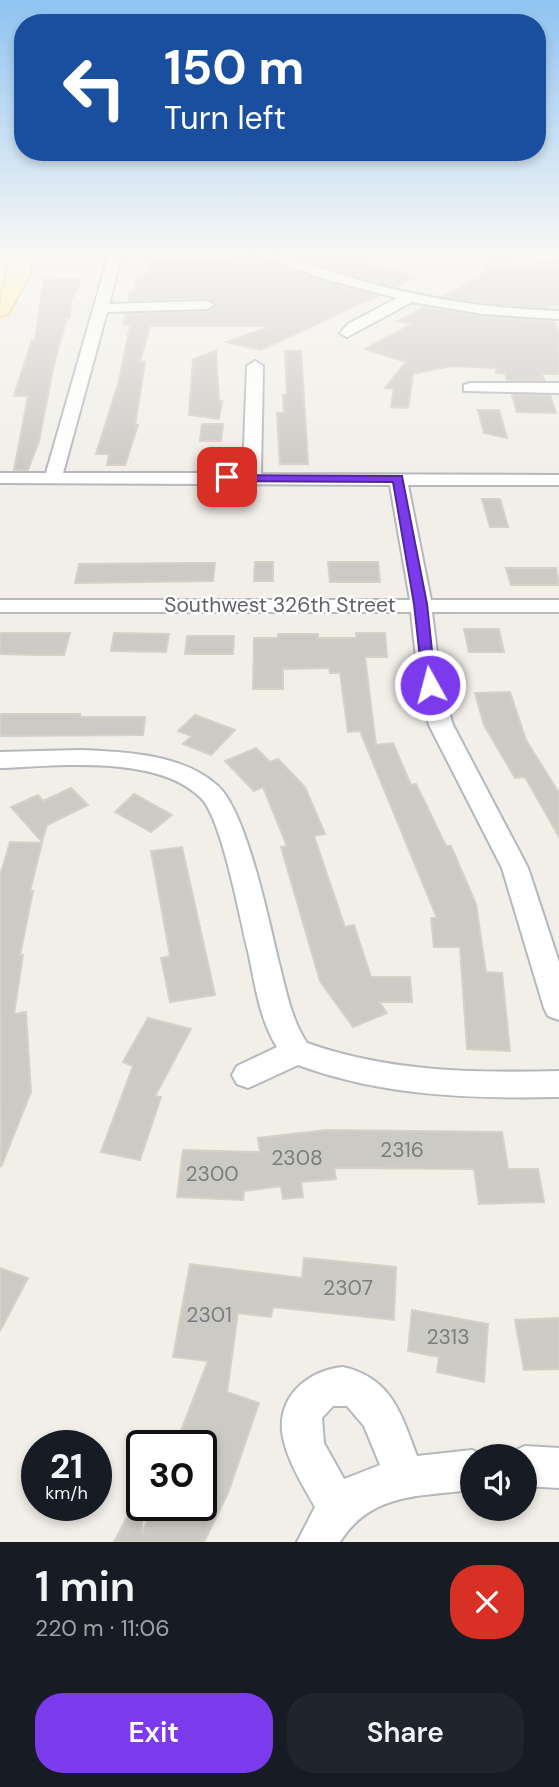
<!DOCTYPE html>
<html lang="en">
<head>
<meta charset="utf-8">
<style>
  body { margin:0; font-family:"DM Sans",sans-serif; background:#20242c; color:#f1f3f6; height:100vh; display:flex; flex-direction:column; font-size:26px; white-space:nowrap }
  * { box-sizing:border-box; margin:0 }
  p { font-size:23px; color:#9ea1a6 }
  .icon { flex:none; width:38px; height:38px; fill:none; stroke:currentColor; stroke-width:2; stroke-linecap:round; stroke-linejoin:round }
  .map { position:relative; height:1542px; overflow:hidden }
  .drawer { display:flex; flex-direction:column; background:#171b24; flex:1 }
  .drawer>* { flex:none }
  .guide { position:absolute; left:14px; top:14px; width:532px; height:147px; border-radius:28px; box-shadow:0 4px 10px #0003; background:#1a4fa0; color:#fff; overflow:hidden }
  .tools { position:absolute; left:460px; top:1444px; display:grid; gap:14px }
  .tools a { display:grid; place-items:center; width:77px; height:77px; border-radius:50%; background:#171b24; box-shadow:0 4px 10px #0003; font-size:35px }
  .speed { position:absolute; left:21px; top:1430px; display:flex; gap:14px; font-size:35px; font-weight:700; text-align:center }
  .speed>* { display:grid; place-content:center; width:91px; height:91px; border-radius:50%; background:#171b24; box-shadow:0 4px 10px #0003; line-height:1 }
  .speed small { font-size:18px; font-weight:400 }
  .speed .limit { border:4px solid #111; border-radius:10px; background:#fff; color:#111 }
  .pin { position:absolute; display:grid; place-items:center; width:60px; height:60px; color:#fff; margin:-30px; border-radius:14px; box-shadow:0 4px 10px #0006 }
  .me { position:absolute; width:77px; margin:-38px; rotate:353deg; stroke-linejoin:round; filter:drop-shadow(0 0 5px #0008) }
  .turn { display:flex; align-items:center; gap:24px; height:147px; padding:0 35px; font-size:32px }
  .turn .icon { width:91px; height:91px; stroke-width:2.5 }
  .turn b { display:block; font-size:49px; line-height:60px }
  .round { display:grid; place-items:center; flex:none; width:74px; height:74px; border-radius:28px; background:#20242c }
  .summary { display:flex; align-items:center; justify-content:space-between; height:119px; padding:0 35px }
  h1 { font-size:42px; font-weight:600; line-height:52px }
  .action { display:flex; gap:14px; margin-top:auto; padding:14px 35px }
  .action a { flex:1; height:80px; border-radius:28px; background:#7c3aed; color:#fff; font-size:28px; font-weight:600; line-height:80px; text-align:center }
  .action a+a { background:#20242c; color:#f1f3f6 }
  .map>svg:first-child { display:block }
  .building { fill:#cccac5; stroke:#d6d1c6; stroke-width:2 }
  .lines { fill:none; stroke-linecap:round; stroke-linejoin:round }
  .minor-casing { stroke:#b5b8bc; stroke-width:4 }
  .primary-casing { stroke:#f2c960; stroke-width:4 }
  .minor { fill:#fff; fill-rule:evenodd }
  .primary { fill:#fff2af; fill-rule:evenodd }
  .route { fill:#7c3aed; stroke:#51269a; stroke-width:2 }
  .labels { text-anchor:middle; stroke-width:5; stroke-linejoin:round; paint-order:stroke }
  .street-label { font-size:21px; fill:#5f6368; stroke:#fff }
  .near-number-label { font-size:21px; fill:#7a7d7f }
</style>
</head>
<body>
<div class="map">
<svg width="559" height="1542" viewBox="0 0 559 1542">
  <rect width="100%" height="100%" fill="#f1efe8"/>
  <path class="building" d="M236,254H251L327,282L377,296L261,350L226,342L272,326H150L140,362H145L135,425H138L125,465H107L109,454H96L119,381L130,325H123L126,314L207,312L216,306L207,298L128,301L130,291H135L138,274H148V261H235Z
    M282,254H363L353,260L417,277L396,287Z
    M482,264L559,267V305L548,306L549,308L512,306L443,296L487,273Z
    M44,278L82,279L71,300L70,318H67L55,360L39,441L28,470H14L28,396H14L32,340H35Z
    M424,307L483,317L554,321L559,334V374H542L544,380H507L505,374L496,373L497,368L451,366L413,374L408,408L391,407L394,389L385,388L406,362L365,349L412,324L398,321Z
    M216,351L219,401H222L219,419L189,415L193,359Z
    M285,351H301L308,464H280L277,413H284L283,395H287Z
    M512,395H550L556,413L517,412Z
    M478,410H499L507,438L484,433Z
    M202,424H223L221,441H200Z
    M482,499H500L508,527H490Z
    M255,562H273V581H254Z
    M328,562H378L380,582H330Z
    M189,563H215L213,581L75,583L79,564Z
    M506,568H556L559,585H511Z
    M464,629H499L504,652H469Z
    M0,633H70L64,655H37L0,654Z
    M114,633L169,634L166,652L111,651Z
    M356,633H385L387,657H365L376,745L393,743L411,785L416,784L446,846H451L476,904L486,972L502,973L510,1051L467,1049L460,947H434L431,918H437L360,731L348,732L340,673H330L329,668L283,669V689H253L254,638H278V634H318V638H357Z
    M187,636H234L233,654H185Z
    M510,692L526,740L559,793V837L525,777L515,778L484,725L475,693Z
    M0,714H80V717H145L143,735L0,736Z
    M195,715L235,730L211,755L183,744L192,736L178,731Z
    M256,748L270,762L278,759L305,787L325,834L314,836L345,927L354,925L371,977H410L412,1002H379L387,1013L353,1027L320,981L281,847L287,846L263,787L254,791L225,761Z
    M71,788L88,805L47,825L42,842L11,807L38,795L43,801Z
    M134,794L172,815L151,832L115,812Z
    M10,842L42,843L30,891H33L20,955H23L14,1014L26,1012L31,1092L1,1167L0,876Z
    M182,847L215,995L170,1002L161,958L170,956L151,851Z
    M148,1018L191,1029L155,1096L161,1097L140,1160L101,1152L133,1066L123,1062Z
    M327,1130L502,1132L508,1169H538L544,1202L479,1204L474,1169L334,1168L336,1179L301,1182L303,1197L283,1199L281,1186L244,1191L243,1200L177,1197L183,1150L260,1152L258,1138Z
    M304,1258L396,1267L394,1320L273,1307L271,1317L238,1313L227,1392L259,1403L228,1493L204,1542H114L142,1488V1534L153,1505H201V1446H175L208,1361L173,1357L190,1264L302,1278Z
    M0,1268L28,1278L0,1331Z
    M412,1310L488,1324L484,1382L437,1372L439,1357L408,1351Z
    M559,1318V1369L524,1370L515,1320Z"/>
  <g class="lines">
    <defs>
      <path id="minor" d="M109,254H122L109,304L207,301L214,305L207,309L107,312L63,473H243L247,366L255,361L263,366L261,474L559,475V485H408L431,600H559V612H432L441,685L453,725L528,868L559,962V1020L548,1016L544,1008L502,868L429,725L419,685L411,612H0V600H410L390,485L0,483V473H46Z
        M253,254C293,254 334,274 373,284C434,300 496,309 559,311V319L483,314L412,302L347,337L340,333L348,324L397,298L328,280Z
        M486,254H559V262L492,258Z
        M470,383H559V393L464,391V385Z
        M81,750C126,752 183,754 218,786C247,813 269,922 279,963C286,990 291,1019 307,1043C389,1072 473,1073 559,1071V1097C469,1099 383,1096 298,1065L248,1088L237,1084L232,1075L237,1066L277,1047C259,1019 255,983 248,951C240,919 222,819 201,798C157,754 57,766 0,768V752Z
        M343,1367C392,1378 401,1414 417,1456L472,1450L486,1456H472V1490C421,1496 370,1493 340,1542H297L315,1507C302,1484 285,1457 282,1431C279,1394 310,1370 343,1367ZM333,1406H347L364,1426L380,1465L344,1479L324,1443L322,1418Z
        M525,1446L559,1448V1488L525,1486V1456H509L511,1452Z"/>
      <path id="primary" d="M10,254H30V274L8,314L0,316C0,290 8,279 10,254Z"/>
    </defs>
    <use href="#minor" class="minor-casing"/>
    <use href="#primary" class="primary-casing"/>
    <use href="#minor" class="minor"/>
    <use href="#primary" class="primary"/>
  </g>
  <linearGradient id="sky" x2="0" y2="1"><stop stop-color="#8fc3f1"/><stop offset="0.54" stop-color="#f9f8f5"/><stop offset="1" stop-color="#f9f8f5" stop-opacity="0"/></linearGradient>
  <rect width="559" height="470" fill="url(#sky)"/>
  <path class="route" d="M223,475L402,476L427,604L436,688L430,689L423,685L414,604L393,482L227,481L221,477Z"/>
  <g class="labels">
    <g class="street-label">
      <text x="280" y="612">Southwest 326th Street</text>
    </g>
    <g class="near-number-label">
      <text x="402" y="1157">2316</text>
      <text x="297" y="1165">2308</text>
      <text x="212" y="1181">2300</text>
      <text x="348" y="1295">2307</text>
      <text x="209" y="1322">2301</text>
      <text x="448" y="1344">2313</text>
    </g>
  </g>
</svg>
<div class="tools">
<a><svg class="icon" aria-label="sound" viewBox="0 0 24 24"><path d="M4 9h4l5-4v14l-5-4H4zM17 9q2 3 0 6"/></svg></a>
</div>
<div class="speed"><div>21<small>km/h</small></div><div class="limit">30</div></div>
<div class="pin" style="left:227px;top:477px;background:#d93025"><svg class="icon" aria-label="arrive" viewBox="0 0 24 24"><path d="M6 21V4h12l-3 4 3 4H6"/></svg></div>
<svg class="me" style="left:430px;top:685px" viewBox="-20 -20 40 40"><circle r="17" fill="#7c3aed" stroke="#fff" stroke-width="3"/><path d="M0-11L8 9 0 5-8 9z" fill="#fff"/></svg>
<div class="guide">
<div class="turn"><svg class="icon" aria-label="left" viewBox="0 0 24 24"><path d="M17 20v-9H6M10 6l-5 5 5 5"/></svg><div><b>150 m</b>Turn left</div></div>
</div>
</div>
<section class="drawer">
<div class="summary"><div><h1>1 min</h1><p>220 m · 11:06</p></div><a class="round" style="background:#d93025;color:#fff"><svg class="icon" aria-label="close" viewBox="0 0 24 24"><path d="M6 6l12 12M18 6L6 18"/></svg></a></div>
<div class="action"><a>Exit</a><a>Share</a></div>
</section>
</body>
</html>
